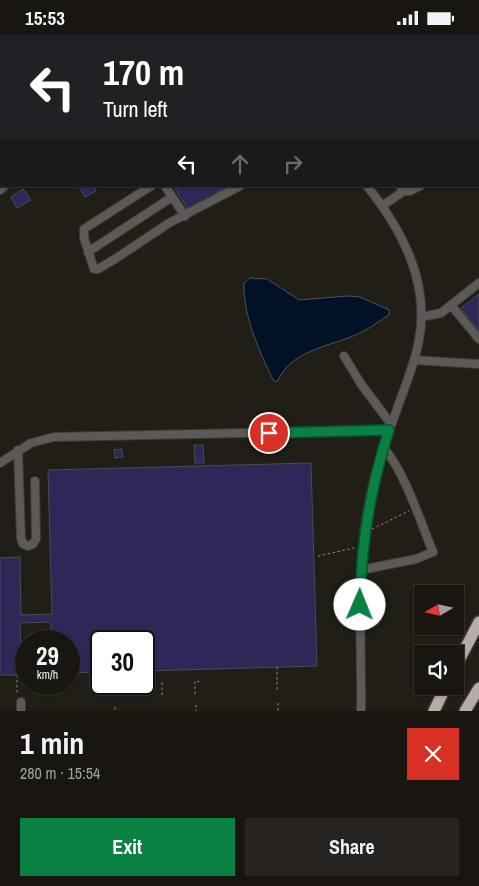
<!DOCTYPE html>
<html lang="en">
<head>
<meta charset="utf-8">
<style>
  body { margin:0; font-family:"Archivo Narrow",sans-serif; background:#262320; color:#f1f3f6; height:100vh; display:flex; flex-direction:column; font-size:19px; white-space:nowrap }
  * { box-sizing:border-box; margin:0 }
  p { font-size:16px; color:#9f9f9f }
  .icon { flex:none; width:28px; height:28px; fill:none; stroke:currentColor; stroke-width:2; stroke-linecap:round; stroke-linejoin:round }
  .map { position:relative; height:676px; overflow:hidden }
  .sheet { display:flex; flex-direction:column; background:#191612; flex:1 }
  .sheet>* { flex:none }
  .banner { position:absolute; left:0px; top:0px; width:480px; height:152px; box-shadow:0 1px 4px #0004,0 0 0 1px #373532; background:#202124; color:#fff; overflow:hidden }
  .needle { width:32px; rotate:261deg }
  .fabs { position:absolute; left:414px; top:550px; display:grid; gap:10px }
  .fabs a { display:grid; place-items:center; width:50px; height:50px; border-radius:0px; background:#191612; box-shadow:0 1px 4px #0004,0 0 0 1px #373532; font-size:25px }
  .speed { position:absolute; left:15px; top:595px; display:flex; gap:10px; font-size:25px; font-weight:700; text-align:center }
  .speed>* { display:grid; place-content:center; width:65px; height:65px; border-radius:50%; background:#191612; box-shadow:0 1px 4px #0004,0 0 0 1px #373532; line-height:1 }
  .speed small { font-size:12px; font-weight:400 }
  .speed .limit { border:2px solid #111; border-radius:8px; background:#fff; color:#111 }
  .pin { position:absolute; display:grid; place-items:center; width:42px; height:42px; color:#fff; margin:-21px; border:2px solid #fff; border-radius:50%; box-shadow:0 1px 5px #0007 }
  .me { position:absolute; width:55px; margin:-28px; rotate:1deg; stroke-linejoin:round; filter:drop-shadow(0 0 4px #0008) }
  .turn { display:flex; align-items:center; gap:18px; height:105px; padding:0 20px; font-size:22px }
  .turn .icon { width:65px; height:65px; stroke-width:2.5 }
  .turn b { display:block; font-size:35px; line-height:42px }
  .lanes { display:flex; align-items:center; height:48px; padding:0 20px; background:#0003; justify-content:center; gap:25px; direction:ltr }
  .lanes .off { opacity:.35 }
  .round { display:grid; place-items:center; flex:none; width:52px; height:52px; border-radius:0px; background:#262320 }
  .headline { display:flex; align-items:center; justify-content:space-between; height:85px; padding:0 20px }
  h1 { font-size:30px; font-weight:700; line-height:38px }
  .button { display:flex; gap:10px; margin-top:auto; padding:10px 20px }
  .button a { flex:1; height:58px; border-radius:0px; background:#0b8043; color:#fff; font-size:20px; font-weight:700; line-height:58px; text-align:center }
  .button a+a { background:#262320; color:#f1f3f6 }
  .status { display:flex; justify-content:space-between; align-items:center; height:35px; padding:0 25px; background:#191612; direction:ltr }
  .status svg { height:14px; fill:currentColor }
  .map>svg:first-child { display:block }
  .water { fill:#011126; stroke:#495461 }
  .building { fill:#2e2859; stroke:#4b4b52 }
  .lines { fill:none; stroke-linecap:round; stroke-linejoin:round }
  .minor-casing { stroke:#3e3b36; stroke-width:10 }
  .major-casing { stroke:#3e3b36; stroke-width:11 }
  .highway-casing { stroke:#3e3b36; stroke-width:14 }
  .path { stroke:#8b8984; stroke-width:1; stroke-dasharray:2.5 2.5; stroke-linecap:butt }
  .minor { stroke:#5d5959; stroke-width:8 }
  .major { stroke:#9d9593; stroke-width:9 }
  .highway { stroke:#b6acaa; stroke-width:11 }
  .route-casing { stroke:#07532c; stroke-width:12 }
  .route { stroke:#0b8043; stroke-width:9 }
</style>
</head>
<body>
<div class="status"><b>15:53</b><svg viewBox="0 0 49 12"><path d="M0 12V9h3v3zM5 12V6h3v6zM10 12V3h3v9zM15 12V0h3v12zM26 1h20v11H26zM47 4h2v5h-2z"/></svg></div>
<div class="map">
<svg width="479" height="676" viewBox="0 0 479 676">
  <rect width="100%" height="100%" fill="#211e18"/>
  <path class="water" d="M250,243L267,244L299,265L347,261L360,262L389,275V280C380,285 372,292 362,297C332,312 292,313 277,347L273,345C259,315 243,281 244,248Z"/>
  <path class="building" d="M78,151H94L96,156L85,162Z
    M180,151H226L189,176L175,154Z
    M23,154L31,165L17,173L11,162Z
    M479,259V296L461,273Z
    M194,410H203L204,428H195Z
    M122,414L123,422L115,423L114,415Z
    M311,428L317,631L144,636V606H101V637L69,638V606H52L51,587L20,588L22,640H0V523L20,522L21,580L52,579L48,435Z"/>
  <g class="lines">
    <defs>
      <path id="minor" d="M252,0L253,1
        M427,0L429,1
        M201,1L202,0
        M221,1L223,0
        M456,1L457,0
        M151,151L84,194V203L94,234H98L115,224L169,188L240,151
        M165,151L185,181
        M0,155L5,151
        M404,156H410L420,151
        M382,171L404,156L400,151
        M88,217L172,162
        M451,270L479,304
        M421,282L441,278L479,248
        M344,321L361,349L391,389
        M414,325L479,329
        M18,415L21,503L23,509L28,511L33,509L36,504L35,446
        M0,428L31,408L54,402L389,395
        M361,535L416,524L433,517C421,488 404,435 383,412
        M21,676V667
        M361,676C362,610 356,544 367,479C373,444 383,410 396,377C404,353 415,329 419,305C430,247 402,195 367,151"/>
      <path id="major" d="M356,0L357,1"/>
      <path id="highway" d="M455,633L479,587
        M434,676L446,651
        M465,676L479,653"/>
    </defs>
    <use href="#minor" class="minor-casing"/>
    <use href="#major" class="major-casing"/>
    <use href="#highway" class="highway-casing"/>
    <path class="path" d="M372,494L409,476
      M318,521L354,513
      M277,632V655
      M17,640V660
      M115,649V661
      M195,659V646L202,647
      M162,660V646
      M278,668V676
      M196,670V676
      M115,672V676"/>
    <use href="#minor" class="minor"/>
    <use href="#major" class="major"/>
    <use href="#highway" class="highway"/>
  </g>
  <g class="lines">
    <defs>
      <path id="route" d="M269,398L389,395C370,453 361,509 360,570"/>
    </defs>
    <use href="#route" class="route-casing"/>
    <use href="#route" class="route"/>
  </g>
</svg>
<div class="fabs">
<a><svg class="needle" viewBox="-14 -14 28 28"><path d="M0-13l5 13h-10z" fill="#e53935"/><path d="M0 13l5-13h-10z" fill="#9f9f9f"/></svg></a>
<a><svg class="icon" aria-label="sound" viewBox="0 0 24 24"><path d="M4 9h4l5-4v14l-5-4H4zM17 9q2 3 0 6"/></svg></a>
</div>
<div class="speed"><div>29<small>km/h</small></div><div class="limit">30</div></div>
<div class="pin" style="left:269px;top:398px;background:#d93025"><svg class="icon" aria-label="arrive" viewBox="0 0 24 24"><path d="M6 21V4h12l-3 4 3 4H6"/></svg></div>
<svg class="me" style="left:360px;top:570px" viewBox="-20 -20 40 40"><circle r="19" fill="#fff"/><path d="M0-13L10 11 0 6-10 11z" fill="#0b8043"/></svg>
<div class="banner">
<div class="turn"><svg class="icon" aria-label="left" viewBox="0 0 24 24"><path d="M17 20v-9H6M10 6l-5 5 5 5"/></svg><div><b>170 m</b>Turn left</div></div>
<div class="lanes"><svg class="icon" aria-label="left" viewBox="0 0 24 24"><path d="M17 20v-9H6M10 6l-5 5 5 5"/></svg><svg class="icon off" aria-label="ahead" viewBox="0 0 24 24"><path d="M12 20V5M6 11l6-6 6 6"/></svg><svg class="icon off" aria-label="right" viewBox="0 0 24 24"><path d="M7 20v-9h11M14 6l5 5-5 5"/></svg></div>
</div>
</div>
<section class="sheet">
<div class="headline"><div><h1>1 min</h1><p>280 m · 15:54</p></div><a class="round" style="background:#d93025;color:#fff"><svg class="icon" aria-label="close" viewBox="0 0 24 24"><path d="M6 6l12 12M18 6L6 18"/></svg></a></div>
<div class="button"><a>Exit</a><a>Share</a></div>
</section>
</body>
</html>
